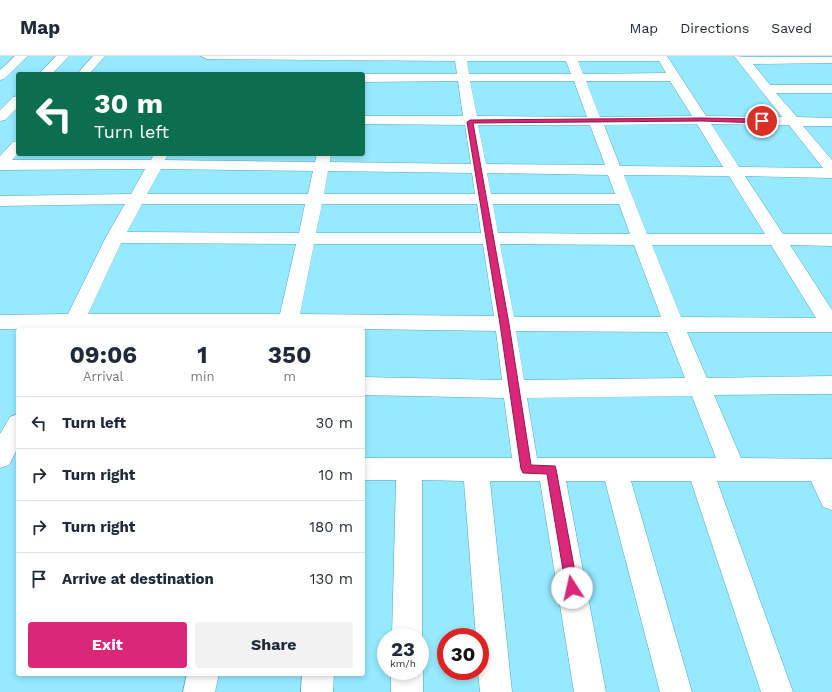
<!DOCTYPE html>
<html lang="en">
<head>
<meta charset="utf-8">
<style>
  body { margin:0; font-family:"Work Sans",sans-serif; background:#f2f2f3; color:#1f2937; height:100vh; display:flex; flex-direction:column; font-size:15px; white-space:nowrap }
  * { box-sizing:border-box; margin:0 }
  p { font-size:13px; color:#747a83 }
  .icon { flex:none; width:22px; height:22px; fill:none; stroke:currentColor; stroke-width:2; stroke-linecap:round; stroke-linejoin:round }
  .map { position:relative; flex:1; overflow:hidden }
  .side { position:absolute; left:16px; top:272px; width:349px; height:348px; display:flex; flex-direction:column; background:#fff; border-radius:4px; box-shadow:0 2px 6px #0003 }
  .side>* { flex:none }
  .hud { position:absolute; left:16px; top:16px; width:349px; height:84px; border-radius:4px; box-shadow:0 2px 6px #0003; background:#0b6e4f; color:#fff; overflow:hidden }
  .speed { position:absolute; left:377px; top:572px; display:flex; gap:8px; font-size:20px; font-weight:700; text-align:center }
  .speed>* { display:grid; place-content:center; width:52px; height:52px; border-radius:50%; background:#fff; box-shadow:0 2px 6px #0003; line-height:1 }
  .speed small { font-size:10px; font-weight:400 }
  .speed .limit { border:6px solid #d22; background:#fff; color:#111 }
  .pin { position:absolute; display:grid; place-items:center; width:34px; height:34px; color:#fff; margin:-17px; border:2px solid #fff; border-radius:50%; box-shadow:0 1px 4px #0007 }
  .me { position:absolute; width:44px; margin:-22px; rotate:350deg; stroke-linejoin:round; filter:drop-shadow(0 0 3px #0008) }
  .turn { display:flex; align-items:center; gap:14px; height:84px; padding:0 12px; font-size:18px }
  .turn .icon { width:52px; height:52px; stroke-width:2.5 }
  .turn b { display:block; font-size:28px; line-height:34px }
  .eta { display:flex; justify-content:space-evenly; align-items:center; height:68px; text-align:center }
  .eta b { font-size:24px; font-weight:700; line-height:28px }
  .button { display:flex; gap:8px; margin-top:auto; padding:8px 12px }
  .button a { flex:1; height:46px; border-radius:4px; background:#db2777; color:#fff; font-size:16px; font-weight:700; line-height:46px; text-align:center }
  .button a+a { background:#f2f2f3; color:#1f2937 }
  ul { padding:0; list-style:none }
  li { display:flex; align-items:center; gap:12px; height:52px; padding:0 12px; border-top:1px solid #e0e1e3 }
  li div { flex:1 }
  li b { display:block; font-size:15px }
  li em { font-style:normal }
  header { display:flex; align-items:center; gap:24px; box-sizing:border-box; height:56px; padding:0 20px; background:#fff; border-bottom:1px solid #e0e1e3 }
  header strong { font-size:19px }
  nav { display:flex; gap:22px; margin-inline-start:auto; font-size:14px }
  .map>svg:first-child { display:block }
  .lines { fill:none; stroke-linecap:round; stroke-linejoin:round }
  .minor-casing { stroke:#54a8bc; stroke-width:1 }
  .minor { fill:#fff; fill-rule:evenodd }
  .route { fill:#db2777; stroke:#8e194d }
</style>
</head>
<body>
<header>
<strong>Map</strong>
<nav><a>Map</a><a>Directions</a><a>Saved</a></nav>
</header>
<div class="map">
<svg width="832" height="636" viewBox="0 0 832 636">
  <rect width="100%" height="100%" fill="#96e9ff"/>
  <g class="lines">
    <defs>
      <path id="minor" d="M15,0H28L4,23L0,24V14Z
        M56,0H69L52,18H39Z
        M93,0H105L89,18H77Z
        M201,0H667L706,60L782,61L734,0L747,1H832V7L753,8L770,29H832V37H776L797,61L832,62V70H803L832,104V122L745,120L783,178H832V190L790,189L832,254V276H687L707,322L832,320V338L714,339L741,402L832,403V454L823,451L811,425H717L793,636H761L691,425H631L692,636H660L605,425H566L606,636H574L540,425H490L512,636H480L478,615H480V581H476L464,425L422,424V581L420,587V581H392L396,424H363V402H512L504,342L363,339V321L502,324L496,275L298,272L297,274H277V272L0,273V259L68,258L106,181L125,148L0,150V140L131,138L145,113L0,114V100L13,86L18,85V98L12,104H151L154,98H168L165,104L315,106L317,98H331L330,106L471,108L465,69L363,68V60H463L458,25L363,26V18H457L455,5L207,3ZM467,5H566L571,18H469ZM578,5H659L666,17L583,18ZM470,25H574L587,61L477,60ZM586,25H670L692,60L600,61ZM697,68L723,111L620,110L604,69ZM711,68L789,69L823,112L739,111ZM478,69H590L605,109L486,108ZM161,113L313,115L308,138H147ZM328,115L472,117L475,138H324ZM487,117L608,119L615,138H491ZM624,119L729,120L765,178H647ZM142,148H305L299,177L127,176ZM322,148H477L481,177H316ZM493,148H619L630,178L498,177ZM121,187L296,188L280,258H88ZM314,188H483L494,260L300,258ZM500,188L634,189L661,261H514ZM652,189H771L816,262L681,261ZM516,275L667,276L685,322L524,324ZM692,340L716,402H537L527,342Z
        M18,40V51L5,64L0,65V54L13,41Z
        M18,358V391L9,409L0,412V378L10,361Z
        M420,608L423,615V636H391V615H420Z
        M187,618H219L215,636H183Z
        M302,618H334L333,636H301Z"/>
    </defs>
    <use href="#minor" class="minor-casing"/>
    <use href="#minor" class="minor"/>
  </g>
  <path class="route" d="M702,62L762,63L765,65L762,67L702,65L473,67L509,268L531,409L555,410L556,413L578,532L576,536L572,538L568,536L566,532L547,418L523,417L521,413L500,268L467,66L470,64Z"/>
</svg>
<div class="speed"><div>23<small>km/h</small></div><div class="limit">30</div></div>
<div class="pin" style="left:762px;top:65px;background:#d93025"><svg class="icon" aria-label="arrive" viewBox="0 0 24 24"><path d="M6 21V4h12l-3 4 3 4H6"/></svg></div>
<svg class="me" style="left:572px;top:532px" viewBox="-20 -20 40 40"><circle r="19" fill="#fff"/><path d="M0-13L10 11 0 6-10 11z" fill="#db2777"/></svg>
<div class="hud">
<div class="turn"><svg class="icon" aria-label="left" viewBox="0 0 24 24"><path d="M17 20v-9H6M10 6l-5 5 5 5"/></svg><div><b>30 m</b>Turn left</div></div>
</div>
<section class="side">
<div class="eta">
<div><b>09:06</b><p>Arrival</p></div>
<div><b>1</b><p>min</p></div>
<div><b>350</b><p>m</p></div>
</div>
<ul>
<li><svg class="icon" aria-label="left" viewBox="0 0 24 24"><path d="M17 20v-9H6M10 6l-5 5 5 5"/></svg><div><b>Turn left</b></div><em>30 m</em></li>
<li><svg class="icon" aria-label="right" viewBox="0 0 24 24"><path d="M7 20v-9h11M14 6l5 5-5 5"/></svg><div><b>Turn right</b></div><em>10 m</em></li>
<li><svg class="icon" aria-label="right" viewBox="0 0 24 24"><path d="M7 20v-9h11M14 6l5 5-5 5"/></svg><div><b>Turn right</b></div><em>180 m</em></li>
<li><svg class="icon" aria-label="arrive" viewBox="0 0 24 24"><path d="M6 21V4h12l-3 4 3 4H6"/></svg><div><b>Arrive at destination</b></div><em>130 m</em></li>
</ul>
<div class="button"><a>Exit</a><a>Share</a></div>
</section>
</div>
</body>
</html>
